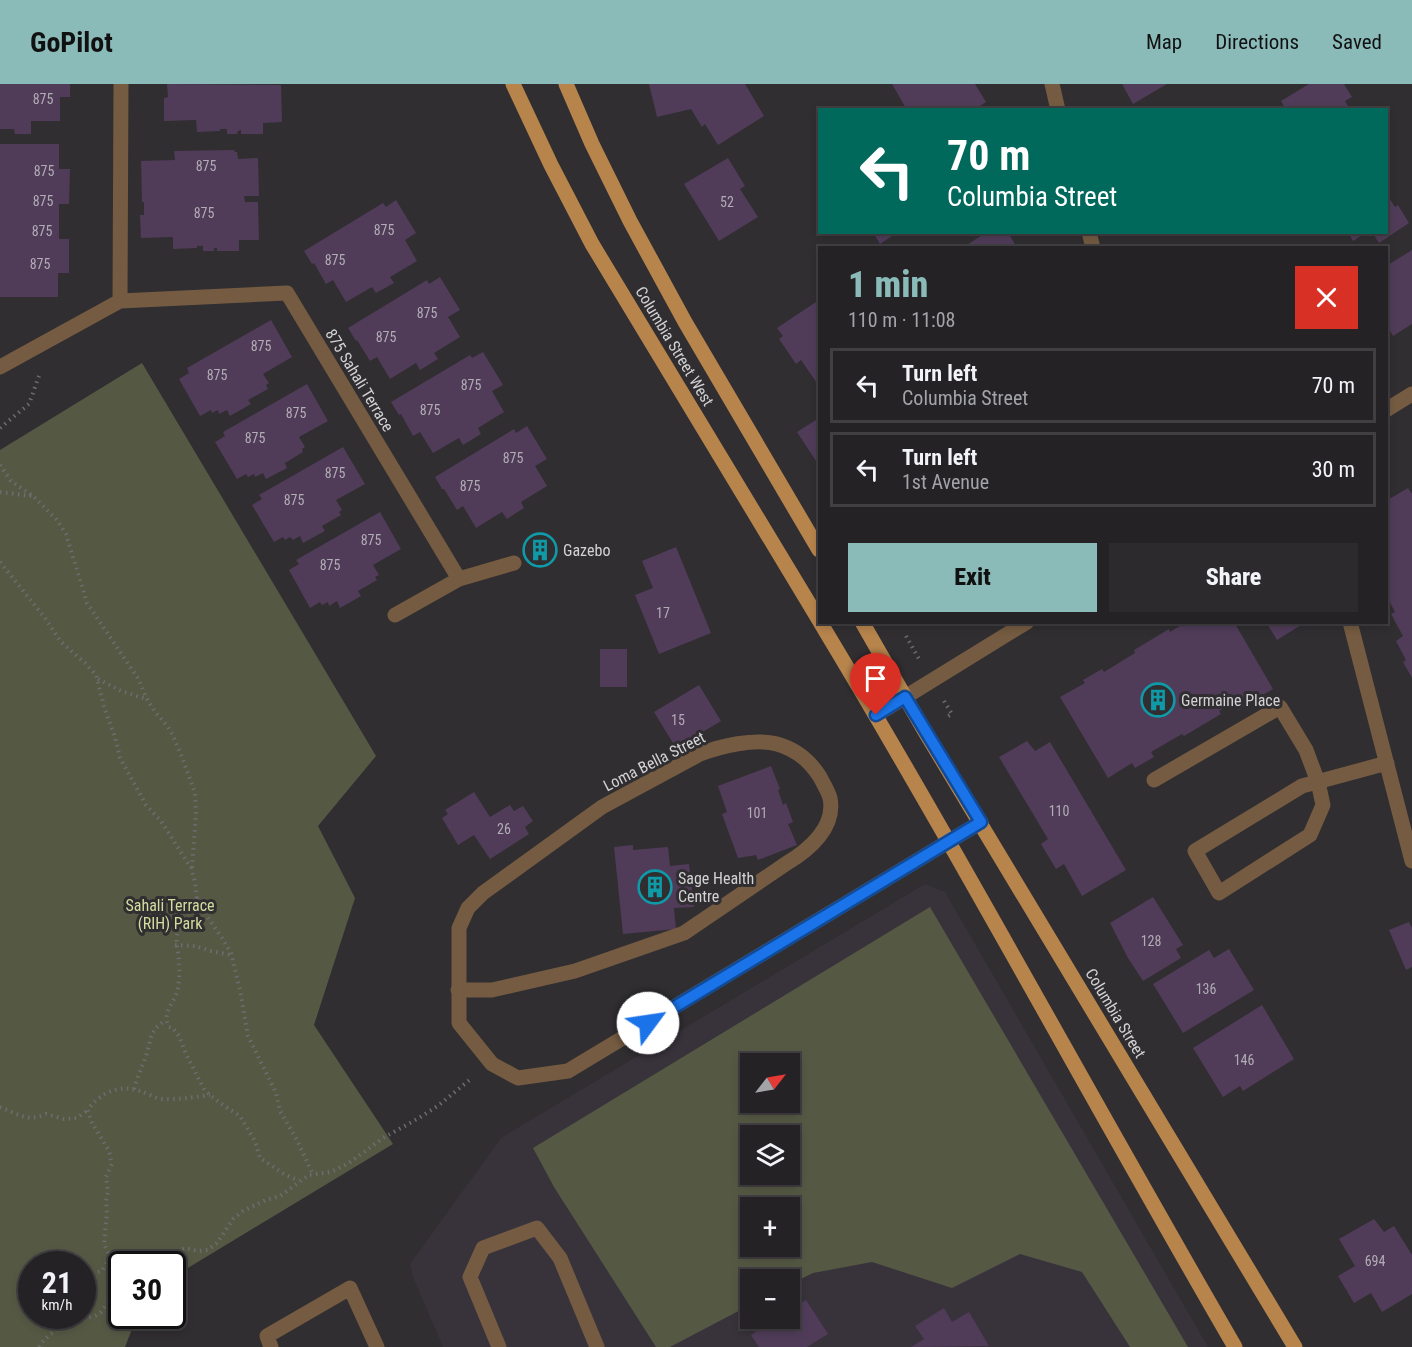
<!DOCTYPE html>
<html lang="en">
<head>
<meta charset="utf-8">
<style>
  body { margin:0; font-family:"Roboto Condensed",sans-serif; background:#2c2a2d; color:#f1f3f6; height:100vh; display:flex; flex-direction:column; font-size:22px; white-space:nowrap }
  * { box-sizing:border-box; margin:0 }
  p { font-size:20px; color:#a3a4a7 }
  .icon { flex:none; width:33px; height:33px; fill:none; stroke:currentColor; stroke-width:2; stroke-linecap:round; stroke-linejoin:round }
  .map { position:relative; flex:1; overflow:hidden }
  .drawer { position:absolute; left:818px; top:162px; width:570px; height:378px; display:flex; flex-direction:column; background:#242225; border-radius:0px; box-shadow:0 3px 9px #0003,0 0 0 2px #413f42 }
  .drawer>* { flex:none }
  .banner { position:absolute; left:818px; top:24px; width:570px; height:126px; border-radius:0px; box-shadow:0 3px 9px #0003,0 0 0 2px #413f42; background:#00695c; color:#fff; overflow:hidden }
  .needle { width:39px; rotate:59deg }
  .tools { position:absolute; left:740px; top:969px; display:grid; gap:12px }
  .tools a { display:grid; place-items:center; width:60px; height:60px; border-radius:0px; background:#242225; box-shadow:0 3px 9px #0003,0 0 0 2px #413f42; font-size:30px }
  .speed { position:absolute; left:18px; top:1167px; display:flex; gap:12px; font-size:30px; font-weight:700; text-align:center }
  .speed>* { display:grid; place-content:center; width:78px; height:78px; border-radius:50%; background:#242225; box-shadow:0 3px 9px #0003,0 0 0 2px #413f42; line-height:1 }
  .speed small { font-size:15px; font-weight:400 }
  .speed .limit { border:3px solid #111; border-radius:9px; background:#fff; color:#111 }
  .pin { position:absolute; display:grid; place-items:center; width:51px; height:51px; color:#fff; margin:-62px -26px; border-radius:50% 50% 50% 0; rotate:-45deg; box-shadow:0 0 6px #0007 }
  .pin .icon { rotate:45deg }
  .me { position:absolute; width:66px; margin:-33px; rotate:59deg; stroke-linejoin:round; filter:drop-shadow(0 0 4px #0008) }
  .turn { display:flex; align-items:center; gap:21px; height:126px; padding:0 30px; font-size:27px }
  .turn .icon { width:78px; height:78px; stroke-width:2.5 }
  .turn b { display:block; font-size:42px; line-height:51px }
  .round { display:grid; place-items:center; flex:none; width:63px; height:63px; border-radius:0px; background:#2c2a2d }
  .summary { display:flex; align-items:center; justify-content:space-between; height:102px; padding:0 30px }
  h1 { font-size:36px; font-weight:800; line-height:45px; color:#8bbbb9 }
  .primary-button { display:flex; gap:12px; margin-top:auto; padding:12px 30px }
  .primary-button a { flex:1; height:69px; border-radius:0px; background:#8bbbb9; color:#111; font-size:24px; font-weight:800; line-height:69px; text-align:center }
  .primary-button a+a { background:#2c2a2d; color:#f1f3f6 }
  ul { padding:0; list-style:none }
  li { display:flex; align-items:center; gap:18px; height:75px; margin:0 12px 9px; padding:0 18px; border:3px solid #413f42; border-radius:0px }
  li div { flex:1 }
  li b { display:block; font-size:22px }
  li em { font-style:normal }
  header { display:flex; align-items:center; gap:36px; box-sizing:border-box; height:84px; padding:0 30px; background:#8bbbb9; color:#111 }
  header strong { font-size:28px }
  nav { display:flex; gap:33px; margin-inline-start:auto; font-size:21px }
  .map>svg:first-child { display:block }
  .built { fill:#38323b; fill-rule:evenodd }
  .green { fill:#555944; fill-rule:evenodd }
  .building { fill:#503c59 }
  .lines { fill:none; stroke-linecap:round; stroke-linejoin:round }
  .path { stroke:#6d6c6e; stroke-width:4; stroke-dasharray:1.5 4.5; stroke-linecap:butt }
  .minor { stroke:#745b41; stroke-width:15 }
  .major { stroke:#b7844c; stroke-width:15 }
  .route-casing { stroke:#114b97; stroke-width:15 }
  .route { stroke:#1a73e8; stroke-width:10 }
  .labels { text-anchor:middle; stroke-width:6; stroke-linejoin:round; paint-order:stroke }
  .number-label { font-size:14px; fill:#b2acb5 }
  .street-label { font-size:16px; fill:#d3d2d4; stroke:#302e31 }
  .poi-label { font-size:16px; fill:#d3d2d4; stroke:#302e31; text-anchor:start }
  .park-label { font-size:16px; fill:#d3dd9e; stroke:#302e31 }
</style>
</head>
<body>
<header>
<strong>GoPilot</strong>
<nav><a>Map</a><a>Directions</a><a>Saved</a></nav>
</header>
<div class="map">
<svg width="1412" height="1263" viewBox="0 0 1412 1263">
  <rect width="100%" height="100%" fill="#302e31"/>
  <path class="built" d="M925,800L945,808L1208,1263H443L413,1193L410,1180L501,1054ZM750,980H789V1018H750ZM750,1052H789V1090H750ZM750,1124H789V1162H750ZM750,1196H789V1234H750Z"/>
  <path class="green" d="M142,279L376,672L318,742L355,814L314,941L393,1060L173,1193L172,1180H122V1232H137L125,1263H0V366ZM32,1180H82V1232H32Z
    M930,823L1188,1263H1130L1082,1188L1020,1170L952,1204L872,1178L813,1189L789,1201V1196H750V1221L670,1263H656L554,1103L533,1064ZM750,980H789V1018H750ZM750,1052H789V1090H750ZM750,1124H789V1162H750Z"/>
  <path class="building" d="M0,0H70V13H60V37H31V50H15L14,45H0Z
    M167,0L281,1L282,38L263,39V50H241V46L238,47L237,50H227V45H220V47L197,48L196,36L164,37V14L168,13Z
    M649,0H745L764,32L718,61L705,40L702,43L691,25L657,33Z
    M892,0H975L986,18L974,26H907Z
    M1122,0H1167L1133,20Z
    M1309,0H1344L1352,13L1345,17L1350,26H1286L1281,17Z
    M0,60H59V85H70L69,120H59V155H69V189H58V213H0Z
    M234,66L235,68H237L238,75L258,74L259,112H244L245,118H258L259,156H239V167H217V164H214V167H203V162H197V164L173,165V153L141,154L140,131H144V118H142L141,77L175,76L174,67Z
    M728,74L745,102L740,105L758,133L719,157L684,100Z
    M1386,109L1395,123L1398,121L1409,139L1379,159L1372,148H1386Z
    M396,116L416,149L405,156L417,177L390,193L394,199L376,209L372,203L346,218L333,196L326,200L314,179L312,180L304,167L383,119L386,123Z
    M873,148H898L880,160Z
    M987,148H1008L1017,164H962Z
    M1348,148H1367L1353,157Z
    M1412,166V240L1393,252L1386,240V182Z
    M440,193L460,226L448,233L460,253L434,269L438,275L420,286L416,279L390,295L377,273L370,277L357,256L356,257L348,244L427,196L429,200Z
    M819,216V302L801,276L796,280L779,255L783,252L777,244Z
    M271,236L292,273L263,290L269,299L266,301L268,305L248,316L251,320L230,332L227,326L219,330L218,326L212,329L211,326L200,332L179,295L189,289L187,284Z
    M483,268L503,301L492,307L504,328L478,344L481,350L463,361L459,354L433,369L420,348L413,352L401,330L399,331L391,318L470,271L472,274Z
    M307,300L328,337L299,353L305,363L302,365L303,368L285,379L287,384L266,395L263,389L255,393L254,390L248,393L246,390L237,395L215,358L225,352L223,348Z
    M819,334V375L816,377L797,348Z
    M527,342L547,375L535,382L547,402L521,418L524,424L507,435L502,428L476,444L463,422L457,426L444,405H442L435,393L514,345L516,349Z
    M343,363L365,400L336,416L342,426L339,428L341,431L322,442L325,447L303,459L300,452L293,456L290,453L285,456L283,453L274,458L252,421L262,415L259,411Z
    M1408,404L1412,410V594L1403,578L1406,576L1396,557L1403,552L1391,530L1395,528L1387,513L1386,514V417Z
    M380,428L401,465L373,481L379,491L375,493L377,496L358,507L361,512L340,524L337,517L329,522L328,518L322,521L320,518L310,524L289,486L299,480L296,476Z
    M529 466a11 11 0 1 1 22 0a11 11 0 1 1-22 0Z
    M676,463L711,549L659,570L635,511L653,504L642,477Z
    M1186,538H1234L1273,605L1238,626L1234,618L1219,627L1221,630L1184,652L1182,650L1151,668L1154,673L1135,684L1132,679L1108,694L1060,613L1085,599L1083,596L1102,585L1104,588L1135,569L1134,566L1169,545L1170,548Z
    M1266,538H1306L1277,556Z
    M600,565H627V603H600Z
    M699,601L721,637L676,664L654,628Z
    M1027,657L1035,667L1050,658L1126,786L1082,812L1064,780L1056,785L1041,760L1048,755L999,673Z
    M771,682L780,705L778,706L783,721L786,719L793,738L788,740L797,761L758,776L756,771L738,774L722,730L727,728L718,702Z
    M474,708L490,733L510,721L514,727L523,722L533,737L525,743L529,750L490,775L474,751L458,761L442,734L448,730L445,726Z
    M633,761V766L668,763L670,782L689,780L694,823L674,824L676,845L623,850L614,763Z
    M1153,813L1183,861L1176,865L1181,874L1143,897L1128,874L1110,839Z
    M1409,838L1412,844V883L1406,886L1389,846Z
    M1229,865L1254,906L1183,949L1153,900L1209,866L1214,874Z
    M1262,921L1294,975L1243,1007L1240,1002L1223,1013L1193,964Z
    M1374,1135L1384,1148L1394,1142L1412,1171V1210L1382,1228L1371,1209L1354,1219L1338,1192L1355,1182L1339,1155Z
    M806,1216L828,1250L807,1263H759L751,1251L777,1234H789V1227Z
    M944,1224L952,1238L969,1228L989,1262L911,1263L924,1255L915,1242Z"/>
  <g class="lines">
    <path class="path" d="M0,344L29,320L39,292
      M0,381L11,397L33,412L57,436L66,450L87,519L139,596L146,613L155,628L168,643L173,652L182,673L195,709L196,729L192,784
      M0,408L32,412
      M0,478L45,534L61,558L85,579L96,591L105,626L115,653L120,674L146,721L161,737L191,784L195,798L197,814L200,822L222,854L231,869L240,906L248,952L276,1009L280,1027L297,1056L313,1091
      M906,552L919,575
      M98,595L121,607L146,615
      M944,617L952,630L945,634
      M197,813C193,824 184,832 180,842C173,859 179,864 179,880C180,886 179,897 178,903C176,918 161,928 169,943L173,944L179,952L186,970L205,1007L220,1019L240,1032L255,1057L260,1074L284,1090L299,1097
      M175,861L195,862L211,867L231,871
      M134,1005C137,994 142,983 146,972C152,954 148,948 166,936
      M0,1023L21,1032L30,1034L38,1033L46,1030L64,1035L77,1034L88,1026
      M164,1180L178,1167L185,1164L198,1167L208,1166L217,1159L233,1135L243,1127L266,1116L280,1112L309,1091L331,1088L349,1079L383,1054L419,1034L439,1021L472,994
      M82,1218L92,1190L102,1187L109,1175L108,1168L104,1160L107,1129L106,1117L108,1108L106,1093L112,1080L109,1067L91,1037L88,1026C92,1019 99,1014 105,1010C123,1001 133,1004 150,1011C154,1013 158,1015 163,1015C178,1016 194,1013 210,1011
      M39,1263C48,1248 66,1240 82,1235C88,1233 96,1233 100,1229C109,1221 108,1208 122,1205"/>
    <path class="minor" d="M1052,0L1058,26
      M1089,148L1093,164
      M120,217L121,0
      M0,283L120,217L287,209L459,495L514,479
      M1386,326L1412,310
      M395,531L459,495
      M1350,538L1412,777
      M876,631L1027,538
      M1154,696L1280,623L1306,666L1318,698L1323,721L1310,751L1219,809L1195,767L1302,702L1387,679
      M458,906H492L575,887L684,849L787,779C809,766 836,743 830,714C828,707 823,699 820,693C810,677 795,665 777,660C754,654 721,662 700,670L602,723L483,809L468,824L459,844V939L492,980L518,994L568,987L981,738
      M271,1263L267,1252L350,1204L377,1263
      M499,1263L470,1193L483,1164L537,1144L560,1174L597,1263"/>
    <path class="major" d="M513,0L551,81L592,160L819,536
      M566,0L592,60L630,137L685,238L819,466
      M820,538C964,777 1095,1022 1235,1263
      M862,538L924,646L1295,1263"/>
  </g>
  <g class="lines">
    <defs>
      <path id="route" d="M648,939L981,738L905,613L876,631"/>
    </defs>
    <use href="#route" class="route-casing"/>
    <use href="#route" class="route"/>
  </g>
  <defs>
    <symbol id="building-ring" viewBox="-11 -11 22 22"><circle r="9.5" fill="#302e31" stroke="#0f9aa8" stroke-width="1.5"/><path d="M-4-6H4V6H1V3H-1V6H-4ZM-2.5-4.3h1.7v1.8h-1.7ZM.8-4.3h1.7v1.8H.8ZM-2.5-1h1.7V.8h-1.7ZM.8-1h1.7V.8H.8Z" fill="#0f9aa8"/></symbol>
  </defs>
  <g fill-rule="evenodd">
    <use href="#building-ring" x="521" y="447" width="38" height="38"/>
    <use href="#building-ring" x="1139" y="597" width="38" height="38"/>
    <use href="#building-ring" x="636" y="784" width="38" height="38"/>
  </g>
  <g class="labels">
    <g class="number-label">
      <text x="43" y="20">875</text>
      <text x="206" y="87">875</text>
      <text x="44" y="92">875</text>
      <text x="43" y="122">875</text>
      <text x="727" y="123">52</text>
      <text x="204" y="134">875</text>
      <text x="384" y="151">875</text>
      <text x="42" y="152">875</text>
      <text x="335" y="181">875</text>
      <text x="40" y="185">875</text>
      <text x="427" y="234">875</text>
      <text x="386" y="258">875</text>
      <text x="261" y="267">875</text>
      <text x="217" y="296">875</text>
      <text x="471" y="306">875</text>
      <text x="430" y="331">875</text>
      <text x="296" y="334">875</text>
      <text x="255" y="359">875</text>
      <text x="513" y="379">875</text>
      <text x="335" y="394">875</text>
      <text x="470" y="407">875</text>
      <text x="294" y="421">875</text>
      <text x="371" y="461">875</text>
      <text x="330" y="486">875</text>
      <text x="663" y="534">17</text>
      <text x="678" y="641">15</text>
      <text x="1059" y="732">110</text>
      <text x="757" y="734">101</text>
      <text x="504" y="750">26</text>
      <text x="1151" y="862">128</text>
      <text x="1206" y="910">136</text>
      <text x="1244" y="981">146</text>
      <text x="1375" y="1182">694</text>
    </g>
    <g class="street-label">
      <text transform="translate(675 262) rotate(59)" y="6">Columbia Street West</text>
      <text transform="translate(360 296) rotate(59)" y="6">875 Sahali Terrace</text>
      <text transform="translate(654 677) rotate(-27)" y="6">Loma Bella Street</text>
      <text transform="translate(1116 929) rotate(59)" y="6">Columbia Street</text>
    </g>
    <g class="poi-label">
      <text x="563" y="472">Gazebo</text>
      <text x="1181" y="622">Germaine Place</text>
      <text x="678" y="800">Sage Health<tspan x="678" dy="18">Centre</tspan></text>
    </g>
    <g class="park-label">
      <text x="170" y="827">Sahali Terrace<tspan x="170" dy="18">(RIH) Park</tspan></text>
    </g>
  </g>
</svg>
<div class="tools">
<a><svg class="needle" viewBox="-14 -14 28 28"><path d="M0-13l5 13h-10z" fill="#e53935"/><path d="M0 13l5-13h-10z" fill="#a3a4a7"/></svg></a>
<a><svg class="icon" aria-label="layers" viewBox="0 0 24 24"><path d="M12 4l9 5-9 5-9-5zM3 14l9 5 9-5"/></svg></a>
<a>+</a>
<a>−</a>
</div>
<div class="speed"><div>21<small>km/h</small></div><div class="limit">30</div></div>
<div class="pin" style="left:876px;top:631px;background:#d93025"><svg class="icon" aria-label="arrive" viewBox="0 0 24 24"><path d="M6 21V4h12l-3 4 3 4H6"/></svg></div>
<svg class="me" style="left:648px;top:939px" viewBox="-20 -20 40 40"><circle r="19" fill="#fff"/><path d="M0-13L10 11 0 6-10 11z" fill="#1a73e8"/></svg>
<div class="banner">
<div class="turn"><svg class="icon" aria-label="left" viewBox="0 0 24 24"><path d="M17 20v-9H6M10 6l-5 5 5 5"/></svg><div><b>70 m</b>Columbia Street</div></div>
</div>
<section class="drawer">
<div class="summary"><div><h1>1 min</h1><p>110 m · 11:08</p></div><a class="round" style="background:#d93025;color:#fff"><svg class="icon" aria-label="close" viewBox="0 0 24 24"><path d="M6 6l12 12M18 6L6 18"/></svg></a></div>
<ul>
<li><svg class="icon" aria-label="left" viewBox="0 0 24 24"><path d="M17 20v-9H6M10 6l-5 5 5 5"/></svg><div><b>Turn left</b><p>Columbia Street</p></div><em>70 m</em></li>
<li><svg class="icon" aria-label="left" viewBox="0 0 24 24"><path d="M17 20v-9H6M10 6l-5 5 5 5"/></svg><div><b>Turn left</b><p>1st Avenue</p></div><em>30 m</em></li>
</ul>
<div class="primary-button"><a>Exit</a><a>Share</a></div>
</section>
</div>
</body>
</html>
